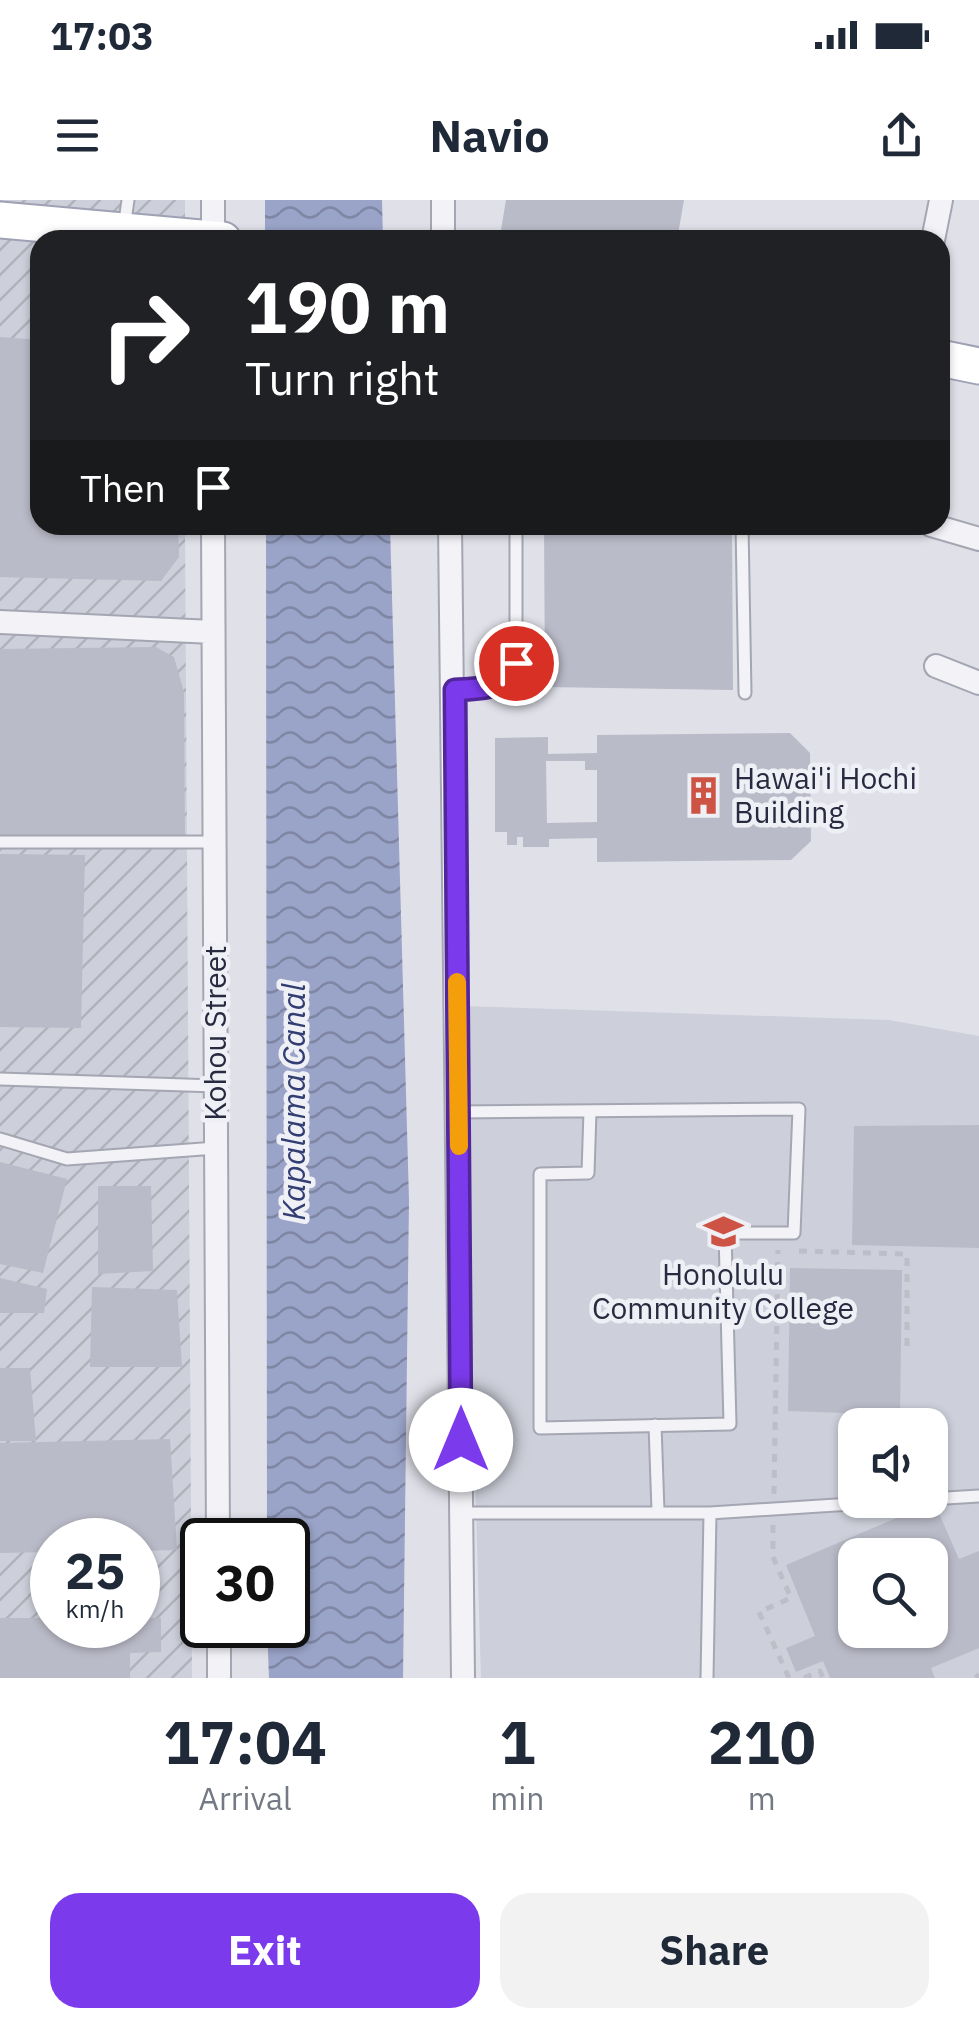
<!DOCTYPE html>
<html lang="en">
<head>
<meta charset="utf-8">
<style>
  body { margin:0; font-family:"IBM Plex Sans",sans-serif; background:#f2f2f3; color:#1f2937; height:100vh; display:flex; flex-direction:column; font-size:38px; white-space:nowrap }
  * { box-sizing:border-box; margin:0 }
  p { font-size:32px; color:#747a83 }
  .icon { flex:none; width:55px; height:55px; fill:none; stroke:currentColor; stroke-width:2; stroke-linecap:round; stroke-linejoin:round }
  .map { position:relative; height:1478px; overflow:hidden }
  .drawer { display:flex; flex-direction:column; background:#fff; flex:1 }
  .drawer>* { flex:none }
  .hud { position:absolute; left:30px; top:30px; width:920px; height:305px; border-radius:30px; box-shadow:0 2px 8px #0004; background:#202124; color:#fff; overflow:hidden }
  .fabs { position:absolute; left:838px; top:1208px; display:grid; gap:20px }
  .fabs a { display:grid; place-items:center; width:110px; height:110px; border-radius:20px; background:#fff; box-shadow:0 2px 8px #0004; font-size:50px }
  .speed { position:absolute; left:30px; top:1318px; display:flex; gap:20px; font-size:50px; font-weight:700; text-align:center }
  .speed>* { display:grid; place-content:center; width:130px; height:130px; border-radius:50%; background:#fff; box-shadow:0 2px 8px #0004; line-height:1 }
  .speed small { font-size:25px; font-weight:400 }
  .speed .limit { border:5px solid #111; border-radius:15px; background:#fff; color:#111 }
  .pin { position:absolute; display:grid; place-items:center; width:85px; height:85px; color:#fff; margin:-42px; border:5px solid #fff; border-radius:50%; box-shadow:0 2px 10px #0007 }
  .me { position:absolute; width:110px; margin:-55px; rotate:0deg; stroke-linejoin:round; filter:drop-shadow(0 0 8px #0008) }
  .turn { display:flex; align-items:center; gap:35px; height:210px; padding:0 50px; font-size:45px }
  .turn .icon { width:130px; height:130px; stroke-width:2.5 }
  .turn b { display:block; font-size:70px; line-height:85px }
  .then { display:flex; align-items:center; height:95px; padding:0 50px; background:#0003; gap:20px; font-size:38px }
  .eta { display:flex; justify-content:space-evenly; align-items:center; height:170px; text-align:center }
  .eta b { font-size:60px; font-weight:700; line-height:70px }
  .action { display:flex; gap:20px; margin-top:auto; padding:20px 50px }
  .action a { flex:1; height:115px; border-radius:30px; background:#7c3aed; color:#fff; font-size:40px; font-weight:700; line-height:115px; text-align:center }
  .action a+a { background:#f2f2f3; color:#1f2937 }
  .status { display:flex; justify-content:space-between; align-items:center; height:70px; padding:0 50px; background:#fff; direction:ltr }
  .status svg { height:28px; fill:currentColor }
  header { display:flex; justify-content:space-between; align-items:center; height:130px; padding:0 50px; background:#fff; font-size:45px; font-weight:700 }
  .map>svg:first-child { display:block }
  .built { fill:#cdcfda; fill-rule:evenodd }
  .industrial { fill:url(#industrial-furrows); fill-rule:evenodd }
  .water { fill:url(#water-waves) }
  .building { fill:#babbc8; fill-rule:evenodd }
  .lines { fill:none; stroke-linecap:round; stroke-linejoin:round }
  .service-casing { stroke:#a4a6b2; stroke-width:15 }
  .minor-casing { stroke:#a4a6b2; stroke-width:26 }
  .primary-casing { stroke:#9fa1b4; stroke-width:39 }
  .path { stroke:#bdbec7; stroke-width:5; stroke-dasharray:8 8; stroke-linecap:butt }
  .service { stroke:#f2f2f7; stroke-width:11 }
  .minor { stroke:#f2f2f7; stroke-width:22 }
  .primary { stroke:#fff; stroke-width:35 }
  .route-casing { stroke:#51269a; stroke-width:25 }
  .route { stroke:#7c3aed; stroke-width:18 }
  .slow { stroke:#f59e0b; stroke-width:18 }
  .labels { text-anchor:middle; stroke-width:9; stroke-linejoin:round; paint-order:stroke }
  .poi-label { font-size:30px; fill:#282a40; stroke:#eff0f6; text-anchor:start }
  .street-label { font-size:30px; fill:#282a40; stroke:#eff0f6 }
  .water-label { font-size:32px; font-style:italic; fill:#323e73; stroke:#eff0f6 }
</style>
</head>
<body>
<div class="status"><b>17:03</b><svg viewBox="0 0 49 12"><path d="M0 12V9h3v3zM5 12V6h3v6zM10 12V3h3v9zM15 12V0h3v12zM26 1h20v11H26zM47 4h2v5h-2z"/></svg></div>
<header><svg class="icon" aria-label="menu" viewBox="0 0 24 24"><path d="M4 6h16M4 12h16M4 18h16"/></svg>Navio<svg class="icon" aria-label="share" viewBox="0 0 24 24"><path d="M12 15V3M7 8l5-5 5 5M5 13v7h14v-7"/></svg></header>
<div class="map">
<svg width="979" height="1478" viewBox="0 0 979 1478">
  <defs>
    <pattern id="industrial-furrows" width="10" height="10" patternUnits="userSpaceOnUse" patternTransform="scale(2.5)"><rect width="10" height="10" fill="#cdcfda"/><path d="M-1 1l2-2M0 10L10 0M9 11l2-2" fill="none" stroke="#b0b2bc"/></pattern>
    <pattern id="water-waves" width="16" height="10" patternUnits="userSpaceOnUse" patternTransform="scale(2.5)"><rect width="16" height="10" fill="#9aa4c8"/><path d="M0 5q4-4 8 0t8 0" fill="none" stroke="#7e86a4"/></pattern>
  </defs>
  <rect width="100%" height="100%" fill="#dfe0e8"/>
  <path class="built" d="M461,806L889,820L979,836V1478H481ZM855,1225H930V1300H855ZM855,1355H930V1430H855Z"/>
  <path class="industrial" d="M0,0H185V40H40V325H185L192,1478H0ZM52,1340H138V1425H52Z"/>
  <path class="water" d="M265,0H382L383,40H265Z
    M266,325H390L409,1000L403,1478H269L267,1425H288V1340H267Z"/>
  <path class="building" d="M506,0H684L677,40H561L501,30Z
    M0,137L40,140V325H178L179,357L161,381L0,377Z
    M544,325H732L733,490L545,487Z
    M156,447L174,457L184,492L185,636L0,638V449Z
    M790,533L810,553L811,641L791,660L597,662V638L549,639V647H523V637H517V645H507V632H495V538L548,537V554L597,553V535ZM546,561H585V570H597V622L547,623Z
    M0,654L85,655L81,828L0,827Z
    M979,925V1048L852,1045L854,926Z
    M0,962L67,979L43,1073L0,1064Z
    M98,986H151L153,1071L98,1074Z
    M790,1068L902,1070L900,1215L788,1211Z
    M0,1078L47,1089L44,1113H0Z
    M92,1087L177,1090L182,1167H90Z
    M0,1168H30L36,1241H0Z
    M170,1239L177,1350L138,1351V1340H52V1352L0,1353V1243Z
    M934,1302L959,1359L979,1351V1448L931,1468L935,1478H830L823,1461L796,1472L786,1448L815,1436L786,1365ZM855,1355H930V1430H855Z
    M0,1418H52V1425H138V1418H161V1452L130,1453V1478H0Z"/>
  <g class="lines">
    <defs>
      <path id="service" d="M124,28L128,0
        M742,325L745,493
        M455,490C483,488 502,491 516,463V325
        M0,642H215
        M0,879L216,886
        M458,912L799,909L794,1033H725L730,1224L540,1228V974L588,973L590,911
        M0,939L67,959L216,948
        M655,1225L658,1311
        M930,1299L979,1296
        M462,1313H710L914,1300
        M707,1478L710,1313"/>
      <path id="minor" d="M213,0V40
        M443,0V40
        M933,40L941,0
        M213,325L218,1340
        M450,325L463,1478
        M931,325L979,339
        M0,422L213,432
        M936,466L979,483
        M219,1425V1478"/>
      <path id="primary" d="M0,20L223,40
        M940,158L979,166"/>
    </defs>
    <use href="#service" class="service-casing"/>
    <use href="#minor" class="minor-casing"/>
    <use href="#primary" class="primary-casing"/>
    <path class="path" d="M799,1051L907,1054V1153
      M774,1294L778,1050
      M773,1325V1357L791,1398L759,1412L789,1478
      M804,1478L820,1471L823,1478
      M976,1478L979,1474"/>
    <use href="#service" class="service"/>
    <use href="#minor" class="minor"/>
    <use href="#primary" class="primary"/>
  </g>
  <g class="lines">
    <defs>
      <path id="route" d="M461,1240L455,490C483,488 503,491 516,463"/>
    </defs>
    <use href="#route" class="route-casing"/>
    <use href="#route" class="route"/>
    <path class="slow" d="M457,782L459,946"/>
  </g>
  <defs>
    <symbol id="building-bare" viewBox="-9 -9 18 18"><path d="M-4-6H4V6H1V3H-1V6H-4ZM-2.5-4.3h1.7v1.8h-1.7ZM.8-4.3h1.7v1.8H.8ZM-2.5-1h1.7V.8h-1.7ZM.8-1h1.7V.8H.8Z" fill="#cd5444" stroke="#eff0f6" stroke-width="2.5" paint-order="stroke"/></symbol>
    <symbol id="university-bare" viewBox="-9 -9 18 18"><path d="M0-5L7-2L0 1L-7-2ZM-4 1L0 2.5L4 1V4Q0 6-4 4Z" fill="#cd5444" stroke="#eff0f6" stroke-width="2.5" paint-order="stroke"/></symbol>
  </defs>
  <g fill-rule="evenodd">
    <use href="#building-bare" x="676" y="568" width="55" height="55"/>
    <use href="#university-bare" x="696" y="1004" width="55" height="55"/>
  </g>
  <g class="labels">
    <g class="poi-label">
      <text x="734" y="589">Hawai'i Hochi<tspan x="734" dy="34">Building</tspan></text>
      <text x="723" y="1085" text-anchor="middle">Honolulu<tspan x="723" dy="34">Community College</tspan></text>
    </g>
    <g class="street-label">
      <text transform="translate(216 833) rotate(-90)" y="10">Kohou Street</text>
    </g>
    <g class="water-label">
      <text transform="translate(294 902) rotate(-90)" y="11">Kapalama Canal</text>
    </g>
  </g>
</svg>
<div class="fabs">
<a><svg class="icon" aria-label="sound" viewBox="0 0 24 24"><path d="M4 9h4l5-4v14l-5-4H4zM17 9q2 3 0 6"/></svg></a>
<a><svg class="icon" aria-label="search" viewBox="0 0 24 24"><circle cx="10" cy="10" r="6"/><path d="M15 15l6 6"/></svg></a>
</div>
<div class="speed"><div>25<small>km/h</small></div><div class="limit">30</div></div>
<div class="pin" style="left:516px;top:463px;background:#d93025"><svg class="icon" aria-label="arrive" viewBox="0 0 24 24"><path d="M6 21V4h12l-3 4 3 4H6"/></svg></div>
<svg class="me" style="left:461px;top:1240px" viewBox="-20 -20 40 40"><circle r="19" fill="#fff"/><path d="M0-13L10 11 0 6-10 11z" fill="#7c3aed"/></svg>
<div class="hud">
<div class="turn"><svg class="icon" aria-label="right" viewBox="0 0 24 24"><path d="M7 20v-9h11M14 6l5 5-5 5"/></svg><div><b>190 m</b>Turn right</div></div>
<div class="then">Then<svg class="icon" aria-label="arrive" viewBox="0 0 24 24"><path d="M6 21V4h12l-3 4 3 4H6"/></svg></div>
</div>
</div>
<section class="drawer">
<div class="eta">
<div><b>17:04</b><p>Arrival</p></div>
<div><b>1</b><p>min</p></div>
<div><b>210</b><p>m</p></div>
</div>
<div class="action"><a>Exit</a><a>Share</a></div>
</section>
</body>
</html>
